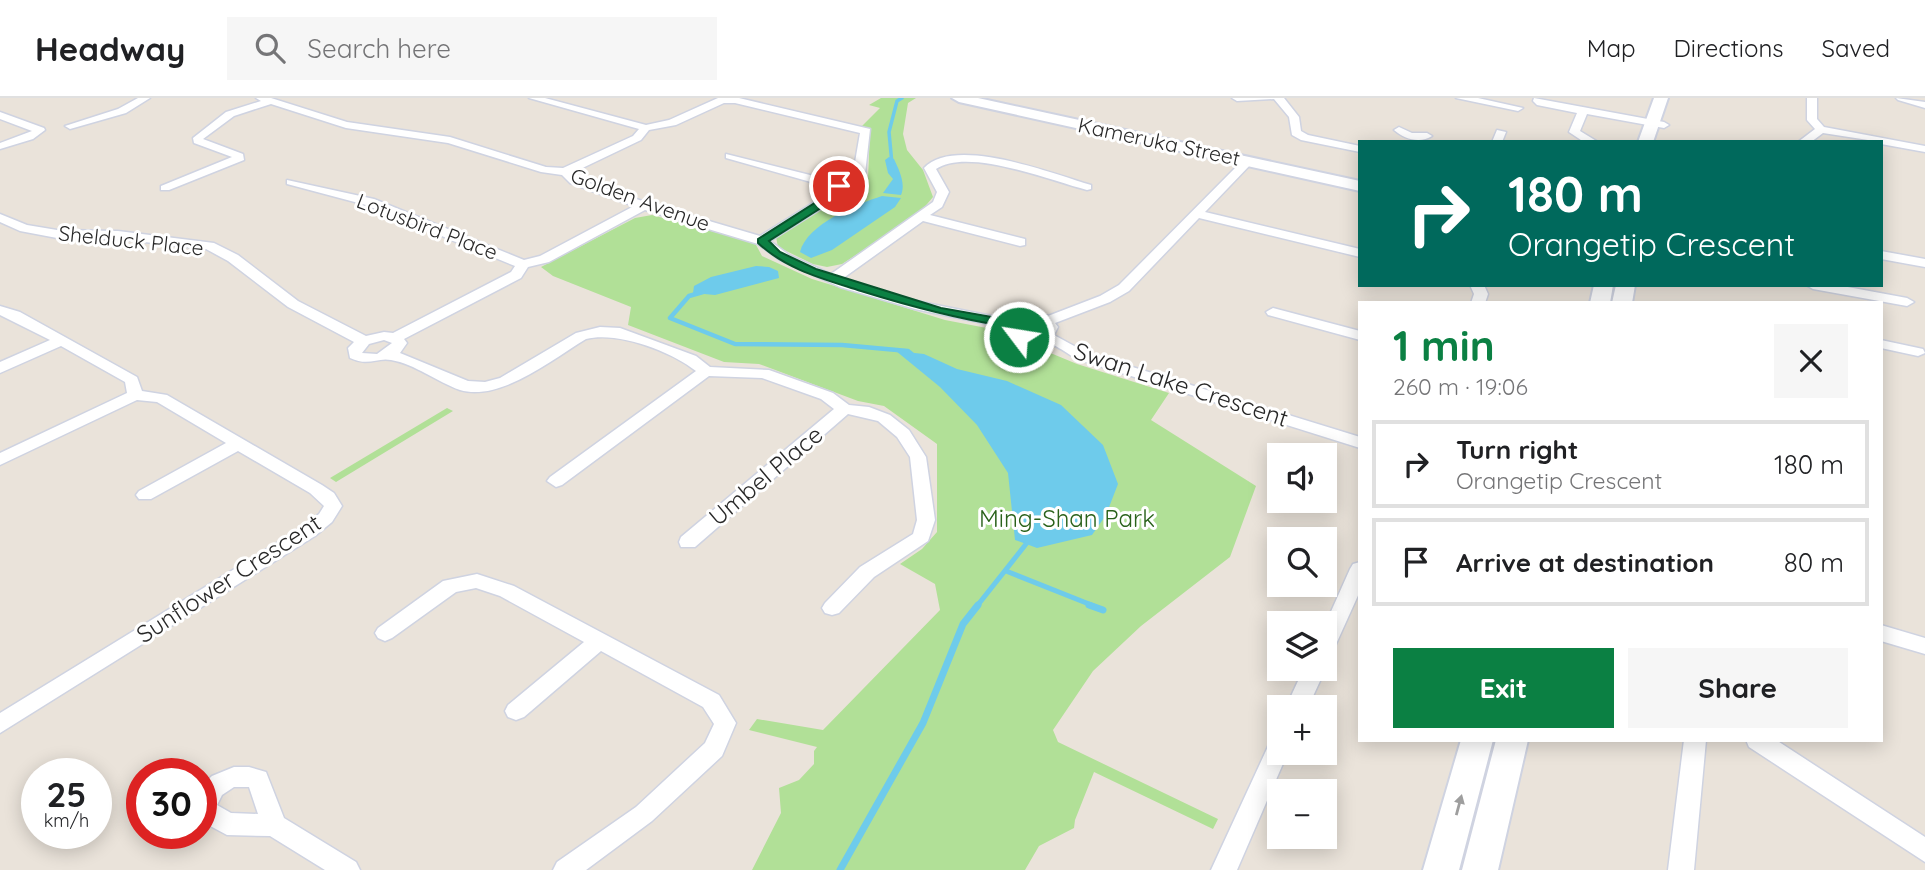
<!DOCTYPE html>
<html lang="en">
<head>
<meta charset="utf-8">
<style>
  body { margin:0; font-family:Quicksand,sans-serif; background:#f6f6f6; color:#202124; height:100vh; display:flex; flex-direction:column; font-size:26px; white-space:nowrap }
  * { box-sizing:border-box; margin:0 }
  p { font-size:23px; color:#757577 }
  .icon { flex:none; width:38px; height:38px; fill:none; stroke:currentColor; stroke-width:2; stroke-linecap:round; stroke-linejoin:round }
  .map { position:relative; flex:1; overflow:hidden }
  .panel { position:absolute; left:1358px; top:203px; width:525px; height:441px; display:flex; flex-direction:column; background:#fff; border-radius:0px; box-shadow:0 4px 18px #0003 }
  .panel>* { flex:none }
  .banner { position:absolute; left:1358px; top:42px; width:525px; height:147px; border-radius:0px; box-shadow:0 4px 18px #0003; background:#00695c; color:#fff; overflow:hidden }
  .tools { position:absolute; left:1267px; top:345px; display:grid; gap:14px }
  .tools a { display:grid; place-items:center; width:70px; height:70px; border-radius:0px; background:#fff; box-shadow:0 4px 18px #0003; font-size:35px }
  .speed { position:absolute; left:21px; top:660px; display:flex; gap:14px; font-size:35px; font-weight:700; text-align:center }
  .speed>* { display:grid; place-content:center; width:91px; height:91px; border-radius:50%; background:#fff; box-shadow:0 4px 18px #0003; line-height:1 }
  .speed small { font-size:18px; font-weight:400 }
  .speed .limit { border:10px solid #d22; background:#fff; color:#111 }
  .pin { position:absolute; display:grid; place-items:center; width:60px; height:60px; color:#fff; margin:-30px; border:4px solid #fff; border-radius:50%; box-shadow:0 2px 7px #0007 }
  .me { position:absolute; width:77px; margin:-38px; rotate:301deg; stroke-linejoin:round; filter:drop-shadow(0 0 5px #0008) }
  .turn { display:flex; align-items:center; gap:24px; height:147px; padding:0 35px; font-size:32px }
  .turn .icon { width:91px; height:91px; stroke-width:2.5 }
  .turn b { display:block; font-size:49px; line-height:60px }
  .round { display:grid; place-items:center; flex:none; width:74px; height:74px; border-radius:0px; background:#f6f6f6 }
  .head { display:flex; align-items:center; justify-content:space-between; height:119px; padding:0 35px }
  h1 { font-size:42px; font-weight:700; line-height:52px; color:#0b8043 }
  .button { display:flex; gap:14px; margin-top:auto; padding:14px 35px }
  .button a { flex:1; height:80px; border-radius:0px; background:#0b8043; color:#fff; font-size:28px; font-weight:700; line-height:80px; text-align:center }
  .button a+a { background:#f6f6f6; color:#202124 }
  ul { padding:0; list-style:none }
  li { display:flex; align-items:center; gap:21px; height:88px; margin:0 14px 10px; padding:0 21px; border:4px solid #e0e0e0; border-radius:0px }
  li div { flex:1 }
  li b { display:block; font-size:26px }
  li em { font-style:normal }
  header { display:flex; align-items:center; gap:42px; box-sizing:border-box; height:98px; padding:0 35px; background:#fff; border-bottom:2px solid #e0e0e0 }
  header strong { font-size:33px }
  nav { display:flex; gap:38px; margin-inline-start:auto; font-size:24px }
  .search { width:490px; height:63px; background:#f6f6f6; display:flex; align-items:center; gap:18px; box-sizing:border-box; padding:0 24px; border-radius:0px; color:#757577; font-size:26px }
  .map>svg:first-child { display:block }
  .green { fill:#b1e097 }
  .water { fill:#6ecbeb }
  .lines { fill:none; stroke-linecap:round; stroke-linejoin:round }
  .stream-far3 { stroke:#6ecbeb; stroke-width:3.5 }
  .stream-far2 { stroke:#6ecbeb; stroke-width:4.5 }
  .stream-far1 { stroke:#6ecbeb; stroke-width:5 }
  .stream { stroke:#6ecbeb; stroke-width:7 }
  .street-casing { stroke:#cfd3e1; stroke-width:3 }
  .secondary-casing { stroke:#cfd3e1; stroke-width:4 }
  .street { fill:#fff; fill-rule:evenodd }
  .secondary { fill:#fff; fill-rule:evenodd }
  .oneway { fill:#9e9e9e }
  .route { fill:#0b8043; stroke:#07532c; stroke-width:2 }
  .labels { text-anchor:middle; stroke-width:6; stroke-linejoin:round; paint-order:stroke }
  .far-street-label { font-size:21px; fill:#282828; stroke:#fff }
  .street-label { font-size:24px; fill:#282828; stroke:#fff }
  .park-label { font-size:24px; fill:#2a621b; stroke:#fff }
</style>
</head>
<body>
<header>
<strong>Headway</strong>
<div class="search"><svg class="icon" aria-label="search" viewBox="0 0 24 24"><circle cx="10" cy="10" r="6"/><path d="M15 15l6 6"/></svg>Search here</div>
<nav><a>Map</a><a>Directions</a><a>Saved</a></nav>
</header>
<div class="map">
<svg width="1925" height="772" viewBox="0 0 1925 772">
  <rect width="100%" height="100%" fill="#eae3da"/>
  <path class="green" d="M881,0H916L908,5L903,36L907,52L923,72L933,99L917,118L842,166L827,169L813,166L778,149L776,139L845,96L846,91L868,82L870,31L861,29L880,10L869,7Z
    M652,117L755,145L762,158L812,181L945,222L997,232L1008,243L1016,247L1036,249L1077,266L1169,295L1151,322L1256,388L1230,459L1141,528L1093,573L1053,632L1058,644L1218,721L1213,731L1094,674L1075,722L1074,730L1039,748L1025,772H752L781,715L779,690L799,682L814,666V653L817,649L749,632L757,621L823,632L940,512L935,486L900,466L922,451L937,434V346L884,308L858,303L759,266L724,264L628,227L631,209L553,178L541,169L635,120Z
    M447,310L453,313L336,384L330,380Z"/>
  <path class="water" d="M889,59L894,61C899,72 906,85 901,97L883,95L893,81L888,75L885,62Z
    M882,98L901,100L895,109L832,152L811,160L800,154C807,126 857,106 882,98Z
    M756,168L769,169L778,173L779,180L715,197L693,195L694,188L711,179Z
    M896,253L924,256L957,271L1007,283L1061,307L1103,347L1118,386L1106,417L1092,437L1037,450L1015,442L1008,375L977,327L940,289Z"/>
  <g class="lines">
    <path class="stream-far3" d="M892,66L889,34L897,3L902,0"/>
    <path class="stream-far2" d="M703,194L689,198L670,220L735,246L842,247L908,253L914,258"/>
    <path class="stream-far1" d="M1006,473L1094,508
      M977,508L1030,441"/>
    <path class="stream" d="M1089,507L1103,512
      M840,772L923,625L963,526L978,507"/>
    <defs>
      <path id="street" d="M138,0H150L126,15L70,31L65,28L118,11Z
        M256,0H271L347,24L450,39L546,69L563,70L633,38L639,31L529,0H545L646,27L669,22L718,0H739L870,31L865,76L859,84L843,90L835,102L770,143L789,157L831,176L933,104L937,94L924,70C955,37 1053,76 1091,87V91L1087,92C1051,83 968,49 936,71L949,94L942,109L930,117L1025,141V147L1020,148L923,123L842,181L916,203L1007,221L1029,214L1048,218L1100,198L1119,187L1244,61H1252V65L1205,114L1360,151V159L1199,120L1129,193L1110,204L1055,225L1058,229L1054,237L1087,255L1360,339V350L1077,261C1067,256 1052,243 1041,243C1027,242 1008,247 1002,229L915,211L840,189L780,162L758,146L645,112L549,164L528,169L521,180L404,241L407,245L400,255L468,283L485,284L500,280L576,235L600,229L620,230L696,258L710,269L769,272L833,295L849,307L869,309L890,317L909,332L926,359L935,422L928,443L874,479L839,515L832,517L825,515L822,510L825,505L860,469L913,436L917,422L910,359L897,339L878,323L848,316L695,449H681L679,444L681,439L834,311L821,301L762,280L709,278L562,387L556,389L547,383L550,379L696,273C671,253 617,233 586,241C553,261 500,304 460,292C437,284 415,266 391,262C377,259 369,269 350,260L348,250L354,244L288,209L228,163L206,151L118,141L57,140L20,133L0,124V116L27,127L57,132L118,133L214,145L238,157L298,203L366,238L384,234L393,235L511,174L515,168L366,107L287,86V82L374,101L524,162L540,158L634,108L570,85L562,77L541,74L448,45L346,30L271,6L234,18L203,41L243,56L244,62L169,92H161V88L232,59L194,45L193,40L226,14L261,3ZM724,5H735L860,35L853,76L838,84L726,56V60L832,90L827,96L760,138L648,105L578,81L572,75L641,42L649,32L676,27ZM1030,222L1038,224L1043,230L1042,232L1029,236L1017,231L1018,226ZM384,242L392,245L377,256L362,255L369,246Z
        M1232,0H1284L1299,19L1301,33L1308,37L1360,48V54L1301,42L1292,37L1289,19L1274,1L1237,3Z
        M1456,0H1478L1523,10L1518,13Z
        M1534,0L1664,24L1669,27L1664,30L1587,16L1580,33L1598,44H1584L1569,34L1577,15L1537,7L1533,3Z
        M1807,0H1817V21L1824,29L1925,48V54L1881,46V44L1823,35L1811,44H1798L1815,31L1807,22Z
        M1896,0L1925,4V10L1898,2Z
        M0,14L44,30L45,32L33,41L0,51V45L32,33L0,21Z
        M1399,29L1412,35H1427L1432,38C1420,46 1404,41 1394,32Z
        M1497,32L1506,34L1502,44H1492Z
        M1881,153L1925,161V169L1881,161Z
        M1470,187H1484L1488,196L1485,205H1471L1474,196Z
        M1806,187H1837L1907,200L1914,204L1907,208L1813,191Z
        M0,208L20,214L137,279L142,293L167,297L322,387L334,395L342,408L332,424L315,438L0,635V615L301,430L319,416L324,408L310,395L238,353L151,401H139L136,397L139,393L226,345L157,304L137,302L0,367V355L127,295L125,284L61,248L0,275V264L50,242L0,217Z
        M1273,210L1360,233V242L1268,217L1266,214Z
        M1881,242L1923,251L1925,255L1918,258L1881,250Z
        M1360,464V493L1332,555L1325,557V527L1350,471L1353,466Z
        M477,476L514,488L719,597L736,625L722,658L652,723L586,772H553L557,764L636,709L705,645L714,626L703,609L601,553L524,619L516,622L508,619L505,613L508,607L584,544L500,498L476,490L456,494L392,540L385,543L378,540L375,535L378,530L443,483Z
        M1881,527L1925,540V556L1881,543Z
        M1325,568L1326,570L1308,609H1286L1304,570Z
        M1279,640V654H1288L1237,772H1211L1271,642Z
        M1684,642H1706L1694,772H1668Z
        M1746,642H1776L1925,739V764L1749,649Z
        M234,669H249L266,674L284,720L356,764L360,772H325L270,738L227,737L201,723V688L212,678ZM234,689H249L258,716L231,715L217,707L222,697Z"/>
      <path id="secondary" d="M952,0H978L1360,83V93L959,4Z
        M1654,0H1668L1653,44H1638Z
        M1594,187H1613L1610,205H1590Z
        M1616,187H1635L1632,205H1612Z
        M1461,642H1493L1459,772H1423Z
        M1496,642H1528L1498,772H1462Z"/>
    </defs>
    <use href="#street" class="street-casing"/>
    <use href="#secondary" class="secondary-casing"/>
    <use href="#street" class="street"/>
    <use href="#secondary" class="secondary"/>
  </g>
  <defs><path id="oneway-solid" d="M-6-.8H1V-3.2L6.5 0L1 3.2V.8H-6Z" transform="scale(1.75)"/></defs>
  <use class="oneway" href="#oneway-solid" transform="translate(1459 707) rotate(-75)"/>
  <path class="route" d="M836,86L845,88L835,101L769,143L780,154L816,171L941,210L1015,223L1017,231L1026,239L1024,241C1015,243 1004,238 1004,228C954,220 909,208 861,193C824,181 787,172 758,145V141L827,97Z"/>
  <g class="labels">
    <g class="far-street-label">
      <text transform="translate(1159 44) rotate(12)" y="7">Kameruka Street</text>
      <text transform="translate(640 102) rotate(20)" y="7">Golden Avenue</text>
      <text transform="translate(427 129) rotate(21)" y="7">Lotusbird Place</text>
      <text transform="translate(131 143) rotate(6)" y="7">Shelduck Place</text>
    </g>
    <g class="street-label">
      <text transform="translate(1181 287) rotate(18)" y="8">Swan Lake Crescent</text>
      <text transform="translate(766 378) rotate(-40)" y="8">Umbel Place</text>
      <text transform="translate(229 481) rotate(-33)" y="8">Sunflower Crescent</text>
    </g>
    <g class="park-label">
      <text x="1067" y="429">Ming-Shan Park</text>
    </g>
  </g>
</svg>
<div class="tools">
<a><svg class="icon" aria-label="sound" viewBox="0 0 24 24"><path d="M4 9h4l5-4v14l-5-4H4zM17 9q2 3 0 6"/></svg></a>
<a><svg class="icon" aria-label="search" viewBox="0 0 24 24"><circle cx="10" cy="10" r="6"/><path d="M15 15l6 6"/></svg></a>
<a><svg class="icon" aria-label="layers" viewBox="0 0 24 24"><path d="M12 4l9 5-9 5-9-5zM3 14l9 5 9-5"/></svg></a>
<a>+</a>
<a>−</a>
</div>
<div class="speed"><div>25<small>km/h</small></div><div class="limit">30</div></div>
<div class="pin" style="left:839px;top:88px;background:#d93025"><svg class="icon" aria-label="arrive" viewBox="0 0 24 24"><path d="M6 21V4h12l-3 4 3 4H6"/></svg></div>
<svg class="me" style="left:1019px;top:239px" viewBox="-20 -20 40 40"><circle r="17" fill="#0b8043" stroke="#fff" stroke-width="3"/><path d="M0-11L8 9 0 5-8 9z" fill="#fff"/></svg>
<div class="banner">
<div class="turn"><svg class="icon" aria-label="right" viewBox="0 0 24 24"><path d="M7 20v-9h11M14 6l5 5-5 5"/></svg><div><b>180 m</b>Orangetip Crescent</div></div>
</div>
<section class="panel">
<div class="head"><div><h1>1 min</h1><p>260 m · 19:06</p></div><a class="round"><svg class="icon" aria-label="close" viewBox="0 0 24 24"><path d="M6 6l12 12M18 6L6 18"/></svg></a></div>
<ul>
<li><svg class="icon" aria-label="right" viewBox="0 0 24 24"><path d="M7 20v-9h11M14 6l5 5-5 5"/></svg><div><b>Turn right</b><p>Orangetip Crescent</p></div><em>180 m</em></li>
<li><svg class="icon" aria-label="arrive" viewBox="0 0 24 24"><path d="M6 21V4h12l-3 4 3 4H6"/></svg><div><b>Arrive at destination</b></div><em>80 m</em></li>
</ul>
<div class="button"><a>Exit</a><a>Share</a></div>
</section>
</div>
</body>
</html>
